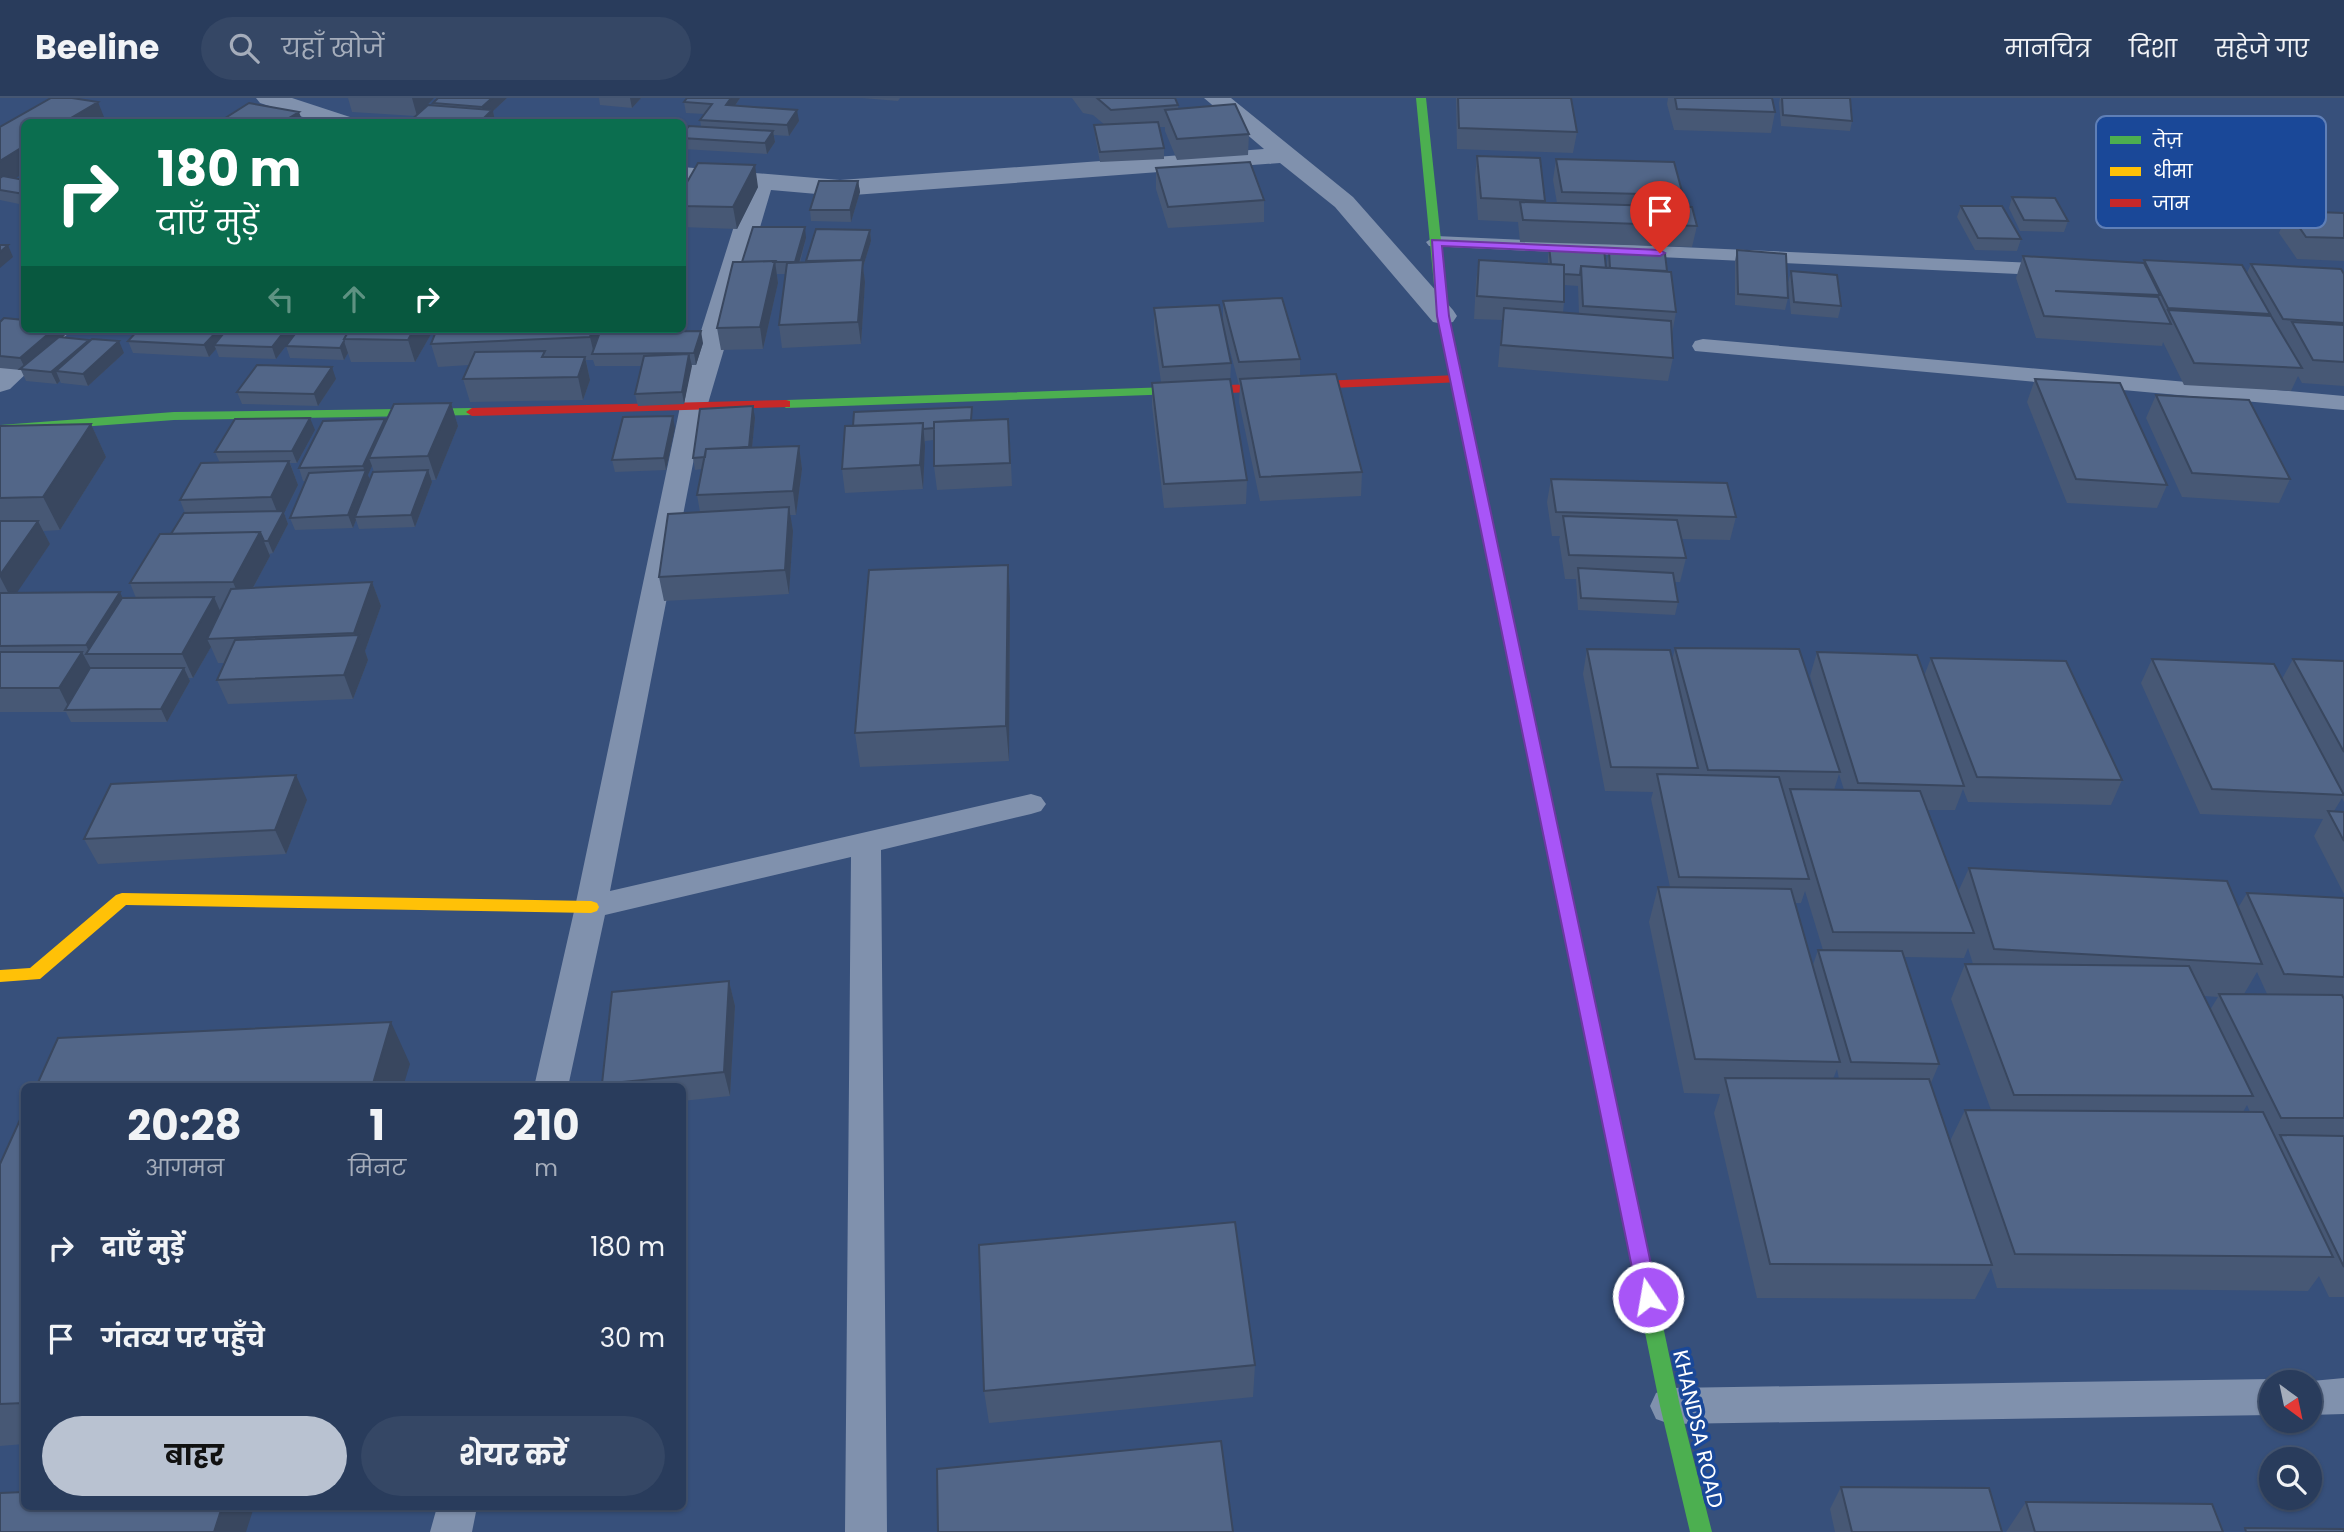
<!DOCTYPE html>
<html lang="hi">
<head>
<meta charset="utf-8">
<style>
  body { margin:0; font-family:Poppins,"Noto Sans Devanagari",sans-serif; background:#354765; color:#f1f3f6; height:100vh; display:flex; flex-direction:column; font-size:26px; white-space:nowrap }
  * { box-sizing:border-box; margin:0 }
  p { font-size:23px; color:#a5adbb }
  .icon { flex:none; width:38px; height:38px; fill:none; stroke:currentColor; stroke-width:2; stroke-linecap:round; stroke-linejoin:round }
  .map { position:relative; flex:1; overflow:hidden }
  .drawer { position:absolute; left:21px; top:985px; width:665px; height:427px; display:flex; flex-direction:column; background:#293c5c; border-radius:10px; box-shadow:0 2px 5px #0004,0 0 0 2px #455672 }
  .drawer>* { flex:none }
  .guide { position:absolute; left:21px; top:21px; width:665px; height:214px; border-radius:10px; box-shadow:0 2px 5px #0004,0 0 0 2px #455672; background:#0b6e4f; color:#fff; overflow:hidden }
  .needle { width:46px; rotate:147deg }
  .tools { position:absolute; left:2259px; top:1272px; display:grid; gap:14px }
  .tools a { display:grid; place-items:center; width:63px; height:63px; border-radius:50%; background:#293c5c; box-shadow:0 2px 5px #0004,0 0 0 2px #455672; font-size:35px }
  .pin { position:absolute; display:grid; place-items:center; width:60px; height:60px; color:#fff; margin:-72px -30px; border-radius:50% 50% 50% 0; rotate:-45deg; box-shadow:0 0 7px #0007 }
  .pin .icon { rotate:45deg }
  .me { position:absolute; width:77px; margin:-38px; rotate:348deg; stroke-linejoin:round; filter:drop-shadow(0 0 5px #0008) }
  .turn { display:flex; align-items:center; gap:24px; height:147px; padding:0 21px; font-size:32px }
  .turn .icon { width:91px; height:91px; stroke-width:2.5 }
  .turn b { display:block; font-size:49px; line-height:60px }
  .lanes { display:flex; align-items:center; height:66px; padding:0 21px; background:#0003; justify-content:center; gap:35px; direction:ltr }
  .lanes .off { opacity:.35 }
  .eta { display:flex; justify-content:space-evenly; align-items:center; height:119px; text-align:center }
  .eta b { font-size:42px; font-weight:700; line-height:49px }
  .primary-button { display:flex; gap:14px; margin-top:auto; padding:14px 21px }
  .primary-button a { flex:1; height:80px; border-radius:42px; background:#b9c2d1; color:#111; font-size:28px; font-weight:700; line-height:80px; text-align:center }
  .primary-button a+a { background:#354765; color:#f1f3f6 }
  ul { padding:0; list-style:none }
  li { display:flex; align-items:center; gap:21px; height:91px; padding:0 21px }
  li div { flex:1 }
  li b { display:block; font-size:26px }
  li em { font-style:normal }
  header { display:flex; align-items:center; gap:42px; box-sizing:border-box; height:98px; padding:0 35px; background:#293c5c; border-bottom:2px solid #455672 }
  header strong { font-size:33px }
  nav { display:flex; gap:38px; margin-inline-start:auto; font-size:24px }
  .search { width:490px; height:63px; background:#354765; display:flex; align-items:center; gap:18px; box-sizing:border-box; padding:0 24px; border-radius:38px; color:#a5adbb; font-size:26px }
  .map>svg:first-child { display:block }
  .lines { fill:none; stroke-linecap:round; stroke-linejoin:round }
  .lane { fill:#8091ad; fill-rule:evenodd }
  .street { fill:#8091ad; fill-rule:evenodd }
  .fast { fill:#4caf50; fill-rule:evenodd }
  .slow { fill:#ffc107; fill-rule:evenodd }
  .jam { fill:#c62828; fill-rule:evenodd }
  .wall { fill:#475875; fill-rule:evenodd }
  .shaded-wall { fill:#39475f }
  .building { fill:#526688; stroke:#39475f; stroke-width:2 }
  .route { fill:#a855f7; stroke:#6d37a1; stroke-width:2 }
  .labels { text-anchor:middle; stroke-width:7; stroke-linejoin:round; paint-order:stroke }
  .street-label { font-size:21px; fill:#fff; stroke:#1a4898 }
  .key { fill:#1a4898; stroke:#5f7fb7; stroke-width:2 }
  .key-label { font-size:19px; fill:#fff }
</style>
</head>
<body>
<header>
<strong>Beeline</strong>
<div class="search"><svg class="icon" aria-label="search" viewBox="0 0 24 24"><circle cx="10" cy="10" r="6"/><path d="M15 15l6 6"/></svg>यहाँ खोजें</div>
<nav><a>मानचित्र</a><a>दिशा</a><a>सहेजे गए</a></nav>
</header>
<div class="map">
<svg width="2344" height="1434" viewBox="0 0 2344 1434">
  <rect width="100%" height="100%" fill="#37507b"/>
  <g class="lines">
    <path class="lane" d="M1436,138L2058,166L2069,172L2058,178L1429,148L1426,144Z
      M1703,241L2344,298V312L1695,253L1692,248L1695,243Z
      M692,302L700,304L704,309L610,793L1031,696L1041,699L1046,706L1041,713L1031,716L881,752L887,1434H845L851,759L605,817L568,989H534L575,809L680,309L684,304Z
      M2344,1280V1316L2310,1317V1284H2301Z
      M2272,1281L2281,1284H2272V1317L1670,1326L1656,1321L1650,1308L1656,1295L1670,1290Z
      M437,1409H477L472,1434H430Z"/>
    <path class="street" d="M256,0H292L350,19L353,24H318L260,5Z
      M1204,0H1231L1353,99L1453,212L1457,218L1453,224L1443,226L1433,224L1335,109L1280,65L840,98L771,92L707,309L703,315L692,318L681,315L677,309L746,90L682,85V69L840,82L1264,51Z
      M42,231H73L10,291L0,294V269Z"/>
    <path class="fast" d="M1416,0H1426L1449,218L1504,478L1497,482L1490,478L1437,218Z
      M1229,287L1233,288V294L786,310L780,306L786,302Z
      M472,310L478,314L476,317L174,322L0,335V327L174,314Z
      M1620,1060L1627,1063L1629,1068L1680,1308L1712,1434H1690L1660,1308L1611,1068L1613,1063Z"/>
    <path class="slow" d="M1497,474L1504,478L1629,1068L1627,1073L1620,1076L1613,1073L1611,1068L1490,478Z
      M122,795L591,803L597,805L599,809L597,813L591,815L126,807L40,881L0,884V872L30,870L116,797Z"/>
    <path class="jam" d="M1457,277L1461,278V284L1229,295L1223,291L1229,287Z
      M786,302L790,303V309L472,318L466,314L472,310Z"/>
  </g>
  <path class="wall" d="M348,0H434L426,9L434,7L433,5L438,0H507L493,13L495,23L352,14Z
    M599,0H641L632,10L600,7Z
    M687,0H740L735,8L799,23L789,38L774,37L775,44L767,56L683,51L682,37L701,28L700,22L704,16L686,15L684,4Z
    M862,0H900L898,3Z
    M1072,0H1175L1178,7V11L1249,36L1248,57L1177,62L1165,33V29H1159L1164,50V61L1100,64L1095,38L1094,27H1105L1093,17L1083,15Z
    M1456,0H1571L1577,34L1573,55L1457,51Z
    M1668,0H1772L1775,14L1771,35L1674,32L1667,6Z
    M1780,0H1850L1852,23L1850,33L1781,28L1779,5Z
    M0,29L15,80L24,82V107L0,102Z
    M1477,58L1545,103V105H1557L1553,82L1556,61L1683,97L1681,109L1697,128L1692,149L1520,144L1518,124L1478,122L1475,79Z
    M1156,70L1264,102V124L1168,130L1156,91Z
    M858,83L860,94L851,124L811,123L810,112Z
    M758,89L737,131L682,129V93Z
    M2176,90L2222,116L2218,127L2182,125L2172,102Z
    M2012,99L2068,123L2064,134L2020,133L2009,110Z
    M1961,108L2021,141L2017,153L1975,152L1957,119Z
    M2288,113L2344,115V163L2297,161L2279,135Z
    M870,132L871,143L863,169L865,184L861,246L782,250L779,227L786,176H777L778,185L763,251L721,252L717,230L742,164L806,140L800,165L806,164V163Z
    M1549,148L1606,170H1607V164L1609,153L1667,173L1676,214L1672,236L1673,260L1668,283L1498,269L1502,222L1474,221L1476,184L1479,162L1548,166V160ZM1564,187L1578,188L1579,216L1563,215L1564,204Z
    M1737,152L1788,200L1785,212L1735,207V163Z
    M2023,158L2143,165L2144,162L2247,175L2251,166L2344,176V288L2302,285L2298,278L2291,293L2184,287L2163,244L2162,248L2036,240L2016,180Z
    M1791,173L1841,208L1838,220L1791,216L1788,185Z
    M1223,203L1300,261V277L1362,374L1361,398L1260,403L1239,304L1240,287H1239L1223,226Z
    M1154,210L1231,265L1230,285L1247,382L1246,406L1164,410L1152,308V285L1161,284L1154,233Z
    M0,224L24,231H63L65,237L63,239L89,242V243L124,255L88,288L61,285L60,283L57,286L26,283L21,272L0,270Z
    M139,231H298V232H303L302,231H434L415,264H351L348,255L344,262L290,260L286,248L276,261L219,259L216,251L209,259L133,255L128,243Z
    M437,231H603L602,234L703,245L696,267H691L684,306L638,308L635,296L642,268H595L593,262H586L590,282L583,302L470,304L463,281L469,267L438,269L431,246Z
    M336,281L318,308L242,306L237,294Z
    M2035,281L2167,387L2157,410L2067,405L2027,304Z
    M2156,297L2290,381L2279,405L2182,399L2146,320Z
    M451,305L458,328L436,382H431L432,384L415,429L359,431L356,422L353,430L295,432L290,420L306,383H303L299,370L385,321L386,324ZM372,368L374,374L370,382L368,377Z
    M755,320L752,349L799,348L802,371L796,417H790L793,433L789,496L664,503L659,479L700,414L697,397L702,371L695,372L693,360Z
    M973,322L1010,344L1012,388L937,392L934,368V342L925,343L923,391L845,395L842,371L853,328Z
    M91,326L106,359L60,432L43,433L50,446L16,495L136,500L130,485L171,436L185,415L180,402L220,365L215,354L315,332L297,365H290L298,387L284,415L288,426L273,455L269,456L270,458L253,490L372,484L381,508L365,553L368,562L353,601L228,606L217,582L224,565H218L211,549L193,580H189L190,583L167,624H71L66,614H0V328Z
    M675,330L666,372L615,374L612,362Z
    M1551,381L1736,419L1730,442L1681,441L1686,460L1680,484H1675L1678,504L1675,517L1578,512L1576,481H1565L1559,442L1560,438H1552L1547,404Z
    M1010,501L1009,663L860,669L855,635Z
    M1675,550L1829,641L1810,578L1817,554L1924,578L1931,560L2122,682L2111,707L1968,704L1963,691L1955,712H1927L1958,794L1969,770L2238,810L2247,795L2344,800V1199H2329L2319,1178L2308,1193L1997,1190L1991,1170L1975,1201L1757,1200L1714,1015L1720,996L1684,995L1649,824L1658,789H1670L1651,701L1653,694L1605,693L1583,576L1587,551L1672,563ZM1839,676L1844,692H1834ZM1805,793L1823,852H1818L1813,867L1795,805H1801ZM1968,850L1973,866H1965L1951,901L1991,1012H1965L1950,1043L1931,985L1939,966L1904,859L1964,860ZM2257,874L2267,896H2244ZM2204,898L2218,899L2210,912ZM1837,971L1839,981H1833ZM2247,1007L2250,1014H2243Z
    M2152,561L2282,581L2293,561L2344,563V704L2342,700L2334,713L2344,714V796L2314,738L2323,721L2200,716L2141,585Z
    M307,702L286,756L98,766L84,741Z
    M729,883L735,908L730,998L682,1003V989H603L602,986Z
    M24,1013V1346L0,1348V1066Z
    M1255,1267L1253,1299L989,1325L984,1293Z
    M1841,1389L2002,1434H1835L1830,1411Z
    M2026,1404L2223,1434H2006Z"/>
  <path class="shaded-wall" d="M412,0H434L417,18Z
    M492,0H507L493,13L495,23L493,24H480L485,20L482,9Z
    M630,0H641L632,10Z
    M731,0H740L728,18L726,7Z
    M98,4L106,24H64Z
    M797,12L799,23L789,38L787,27Z
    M299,14L303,24H282Z
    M773,33L775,44L767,56L765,45Z
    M24,48V75L0,90V63Z
    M755,67L758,89L737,131L733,109Z
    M858,83L860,94L851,124L850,112Z
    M805,129L806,140L796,176L795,164Z
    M870,132L871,143L863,169L865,184L861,246L858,224L860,163Z
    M8,147L13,159L0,170V154Z
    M775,163L778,185L763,251L760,229Z
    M54,231H63L65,237L26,272L20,260Z
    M219,231H234L214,247L216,251L209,259L204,247Z
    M286,231L298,232L276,261L272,249Z
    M414,231H434L415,264L408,242Z
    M592,231H603L597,256H594L590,239Z
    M701,233L703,245L696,267L694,255Z
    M89,242L94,253L56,273L60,283L57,286L51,274Z
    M119,243L124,255L88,288L83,276Z
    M344,243L348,255L344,262L340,250Z
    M689,256L692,268L684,306L682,294Z
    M585,259L590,282L583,302L578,279Z
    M332,269L336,281L318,308L314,296Z
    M451,305L458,328L436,382L428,358Z
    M753,308L755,320L750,369L748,356Z
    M673,318L675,330L666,372L664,360Z
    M310,320L315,332L297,365L292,353Z
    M385,321L388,333L369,360L372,368L368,377L371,384L355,419L356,422L353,430L348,417L365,375L363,368Z
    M923,325L925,348L923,391L920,367Z
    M91,326L106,359L60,432L43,399Z
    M799,348L802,371L796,417L793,393Z
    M289,363L298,387L284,415L288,426L273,455L268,443L280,421L271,399Z
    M428,372L432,384L415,429L411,417Z
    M789,409L793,433L789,496L785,472Z
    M38,423L50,446L12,502L0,479V477Z
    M260,434L270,458L243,508L233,484Z
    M1008,467L1010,501L1009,663L1006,628Z
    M372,484L381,508L365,553L368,562L353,601L344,577L357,543L354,535Z
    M120,494L131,519L90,556L86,547Z
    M214,499L225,524L207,541L211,549L193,580L182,556Z
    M82,554L95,578L70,612L59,590Z
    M184,570L190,583L167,624L161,611Z
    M296,677L307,702L286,756L275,732Z
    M729,883L735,908L730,998L724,974Z
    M391,924L410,966L403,989H372Z
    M222,1409H254L246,1434H214Z"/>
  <path class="building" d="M51,0H72L98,4L64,24H24V48L0,63V29Z
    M438,0H492L482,9L433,5Z
    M687,0H731L726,7L797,12L787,27L700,22L712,6L684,4Z
    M1097,0H1175L1178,7L1111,12Z
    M1458,0H1571L1577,34L1459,30Z
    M1675,0H1772L1775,14L1677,11Z
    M1782,0H1850L1852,23L1783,17Z
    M249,5L299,14L282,24H219Z
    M1235,6L1249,36L1177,41L1165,12Z
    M428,7L492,12L480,24H409Z
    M321,22L332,24H318Z
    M1158,24L1164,50L1100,54L1094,27Z
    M689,28L773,33L765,45L682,40V37Z
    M1477,58L1540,60L1545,103L1481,100Z
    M1556,61L1674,64L1683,97L1562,94Z
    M1250,64L1264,102L1168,109L1156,70Z
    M698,65L755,67L733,109L682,108V93Z
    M3,78L24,82V96L0,92V80Z
    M819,83H858L850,112H810Z
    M2012,99L2055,100L2068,123L2024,122Z
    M1520,104L1692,109L1697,128L1523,122Z
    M1961,108H2002L2021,141L1978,140Z
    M2288,113L2344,115V140L2306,139Z
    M753,129H805L795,164H774L775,163L742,164Z
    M816,131L870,132L861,162L806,163Z
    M0,147H8L0,154Z
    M1549,148L1604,151L1606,170L1581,168L1580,177L1564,176V167L1551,166Z
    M1737,152L1786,156L1788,200L1738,196Z
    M1609,153L1665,156L1667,173L1610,170Z
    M2023,158L2144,165L2160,197L2055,193L2158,199L2171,226L2044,218Z
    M863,162L858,224L779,227L787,165Z
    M1479,162L1564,167V204L1477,198Z
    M2144,162L2242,167L2270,216L2168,210Z
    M775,163L760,229L717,230L733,164Z
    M2251,166L2341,171L2344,176V225L2283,221Z
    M1581,168L1671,174L1676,214L1583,208Z
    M1791,173L1837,177L1841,208L1794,204Z
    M1282,200L1300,261L1239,264L1223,203Z
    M1219,207L1231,265L1163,269L1154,210Z
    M1504,210L1671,223L1673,260L1501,247Z
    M2168,212L2271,218L2302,270L2194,265Z
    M4,220L24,222V231H54L20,260L0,258V224Z
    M2292,224L2344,227V264L2313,262Z
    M139,231H219L204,247L128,243Z
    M227,231H286L272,249L214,247Z
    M350,231H414L408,242L344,241Z
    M437,231H592L590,239L431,246Z
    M298,232L348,234L344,241V243L340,250L286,248Z
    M701,233L694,255L592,256L600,234Z
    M59,239L89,242L51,274L20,271Z
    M92,241L119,243L83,276L56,273Z
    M545,253L542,259H585L578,279L463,281L475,254Z
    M689,256L682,294L635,296L644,258Z
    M257,267L332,269L314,296L237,294Z
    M1336,276L1362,374L1260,379L1240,281Z
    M1230,281L1247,382L1164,386L1152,285Z
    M2035,281L2120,285L2167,387L2076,381Z
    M2156,297L2249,302L2290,381L2192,375Z
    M451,305L428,358L369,360L394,306Z
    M753,308L749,349L706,351L705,359L693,360L700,311Z
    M972,309L971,322L934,324V330L923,331V325L853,328L854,314Z
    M673,318L664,360L612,362L623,319Z
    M310,320L292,353L215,354L235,321Z
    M385,321L363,368L299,370L323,323Z
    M1008,321L1010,365L934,368V324Z
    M923,325L920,367L842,371L845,328Z
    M91,326L43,399L0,400V328Z
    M799,348L793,393L697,397L706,351Z
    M289,363L271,399L180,402L201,365Z
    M366,372L348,417L290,420L309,375Z
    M428,372L411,417L355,419L373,374Z
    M1551,381L1727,385L1736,419L1556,414Z
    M789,409L785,472L659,479L668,416Z
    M284,413L268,443H264L260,434L171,436L184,415Z
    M1563,418L1677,422L1686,460L1569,457Z
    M0,423H38L0,477Z
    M260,434L233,484L130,485L160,436Z
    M1008,467L1006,628L855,635L869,472Z
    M1578,470L1673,475L1678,504L1581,500Z
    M372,484L354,535L207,541L231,491Z
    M120,494L86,547L0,548V495Z
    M214,499L182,556H86L122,500Z
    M359,537L344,577L217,582L235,542Z
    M1675,550L1799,551L1840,674L1708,672Z
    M1587,551L1670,552L1698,670L1611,669Z
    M0,554H82L59,590H0Z
    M1817,554L1917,557L1964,688L1858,685Z
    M1931,560L2066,563L2122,682L1977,679Z
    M2152,561L2274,566L2344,697L2212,691Z
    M2293,561L2344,563V654Z
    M90,570H184L161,611L65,612Z
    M1657,676L1779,679L1809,781L1679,779Z
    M296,677L275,732L84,741L111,686Z
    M1790,691L1920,693L1974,835L1833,834Z
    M2328,713L2344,714V743Z
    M1969,770L2227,783L2262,866L1994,851Z
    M1658,789L1791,791L1840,964L1695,961Z
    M2247,795L2344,800V879L2284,876Z
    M1818,852L1902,853L1939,966L1851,964Z
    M1965,866L2189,868L2253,998L2014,997Z
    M729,883L724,974L602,986L612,894Z
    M2219,896L2342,897L2344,901V1020H2281Z
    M391,924L372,989H36L58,940Z
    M1725,980L1929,981L1992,1167L1770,1166Z
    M1965,1012L2263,1014L2333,1159L2015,1156Z
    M24,1013V1305L0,1306V1066Z
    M2280,1037L2344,1038V1169Z
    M1235,1124L1255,1267L984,1293L979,1147Z
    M1221,1343L1233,1434H938L937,1371Z
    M1841,1389L1989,1390L2002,1434H1852Z
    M24,1394V1409H222L214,1434H0V1395Z
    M2026,1404L2212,1406L2223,1434H2035Z
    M2245,1430L2344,1431V1434H2246Z"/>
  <path class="route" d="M1432,142L1660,152L1665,155L1660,158L1442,148L1449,218L1658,1199L1655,1206L1648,1208L1641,1206L1638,1199L1437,218Z"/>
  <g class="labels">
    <g class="street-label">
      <text transform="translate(1698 1331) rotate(77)" y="7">KHANDSA ROAD</text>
    </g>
  </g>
  <rect x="2096" y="18" width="230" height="112" rx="10" class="key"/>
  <rect x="2110" y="38" width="31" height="8" fill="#4caf50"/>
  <rect x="2110" y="69" width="31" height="9" fill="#ffc107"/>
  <rect x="2110" y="101" width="31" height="8" fill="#c62828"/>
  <g class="key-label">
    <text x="2153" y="49">तेज़</text>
    <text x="2153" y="80">धीमा</text>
    <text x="2153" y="112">जाम</text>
  </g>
</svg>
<div class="tools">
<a><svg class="needle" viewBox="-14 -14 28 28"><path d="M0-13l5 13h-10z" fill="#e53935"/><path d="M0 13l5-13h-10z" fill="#a5adbb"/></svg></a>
<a><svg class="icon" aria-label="search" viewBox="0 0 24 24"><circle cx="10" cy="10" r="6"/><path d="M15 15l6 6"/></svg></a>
</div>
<div class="pin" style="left:1660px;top:155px;background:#d93025"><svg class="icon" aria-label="arrive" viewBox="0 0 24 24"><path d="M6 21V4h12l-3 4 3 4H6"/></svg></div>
<svg class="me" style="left:1648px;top:1199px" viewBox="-20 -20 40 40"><circle r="17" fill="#a855f7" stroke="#fff" stroke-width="3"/><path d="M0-11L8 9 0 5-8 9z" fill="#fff"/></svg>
<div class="guide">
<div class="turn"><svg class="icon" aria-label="right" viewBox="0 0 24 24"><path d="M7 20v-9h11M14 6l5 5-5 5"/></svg><div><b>180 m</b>दाएँ मुड़ें</div></div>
<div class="lanes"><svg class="icon off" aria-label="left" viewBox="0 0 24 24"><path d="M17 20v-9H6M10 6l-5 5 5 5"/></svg><svg class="icon off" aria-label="ahead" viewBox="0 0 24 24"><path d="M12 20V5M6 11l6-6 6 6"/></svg><svg class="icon" aria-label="right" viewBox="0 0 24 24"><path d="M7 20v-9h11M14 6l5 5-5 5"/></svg></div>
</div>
<section class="drawer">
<div class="eta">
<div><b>20:28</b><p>आगमन</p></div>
<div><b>1</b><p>मिनट</p></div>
<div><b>210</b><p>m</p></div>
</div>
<ul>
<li><svg class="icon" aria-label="right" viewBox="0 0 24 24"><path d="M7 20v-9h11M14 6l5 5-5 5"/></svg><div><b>दाएँ मुड़ें</b></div><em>180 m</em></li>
<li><svg class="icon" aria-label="arrive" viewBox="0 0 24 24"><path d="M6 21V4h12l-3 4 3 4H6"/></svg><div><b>गंतव्य पर पहुँचे</b></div><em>30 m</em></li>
</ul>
<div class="primary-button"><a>बाहर</a><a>शेयर करें</a></div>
</section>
</div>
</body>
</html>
